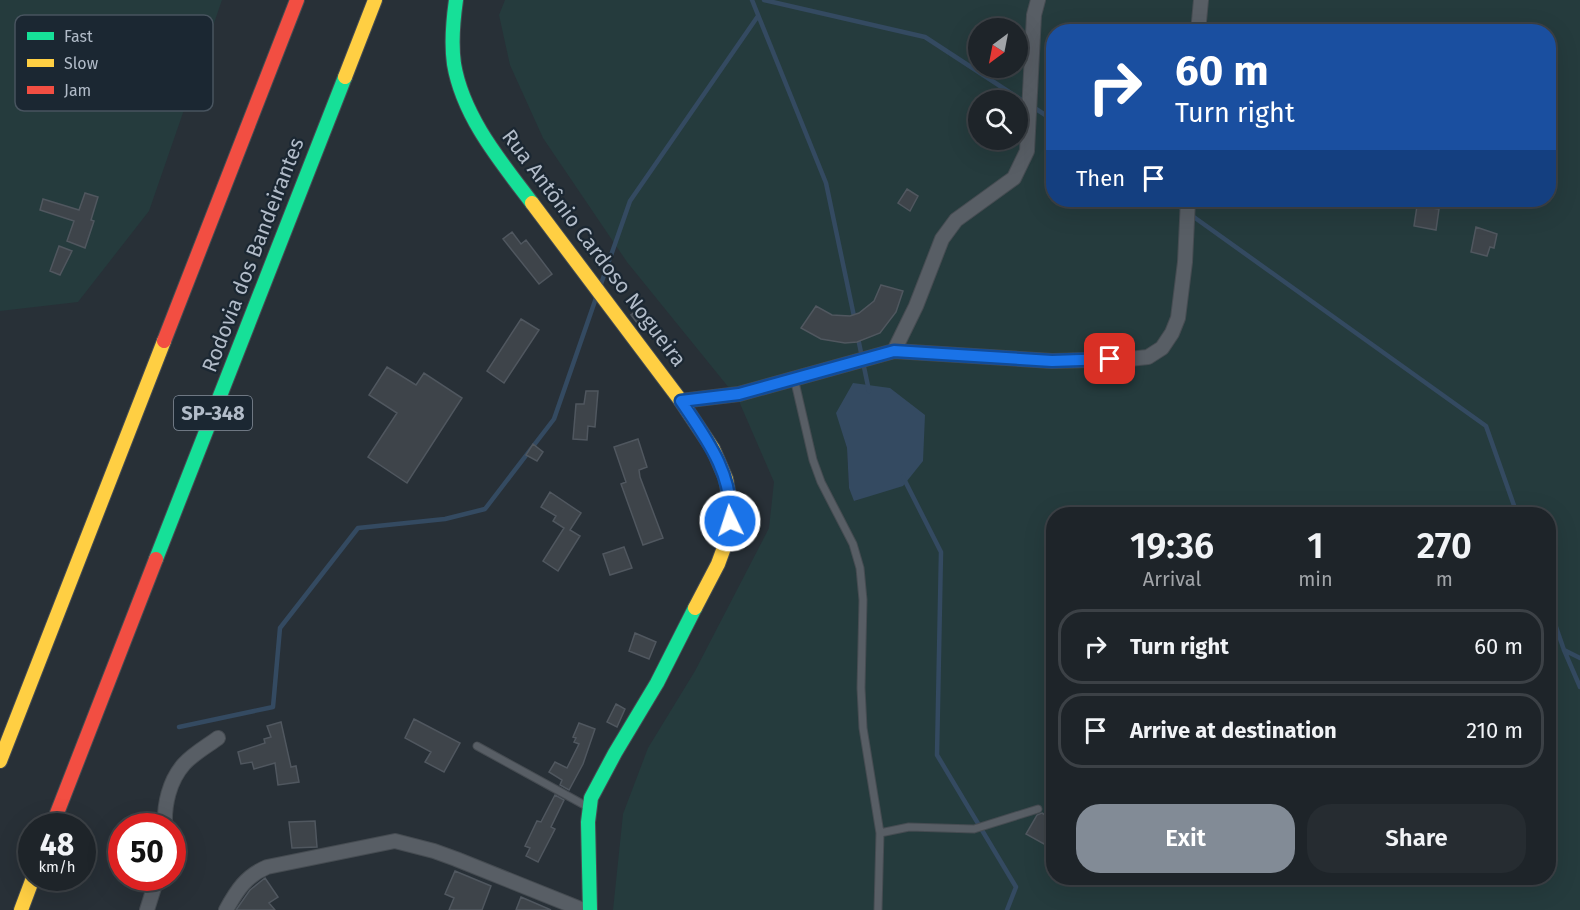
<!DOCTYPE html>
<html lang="en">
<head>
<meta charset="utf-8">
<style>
  body { margin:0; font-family:"Fira Sans",sans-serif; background:#262c31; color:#f1f3f6; height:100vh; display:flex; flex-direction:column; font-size:22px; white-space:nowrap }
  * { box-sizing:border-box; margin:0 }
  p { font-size:20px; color:#a1a4a8 }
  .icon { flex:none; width:33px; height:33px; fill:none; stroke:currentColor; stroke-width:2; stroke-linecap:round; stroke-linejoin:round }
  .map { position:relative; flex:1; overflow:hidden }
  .sheet { position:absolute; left:1046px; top:507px; width:510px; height:378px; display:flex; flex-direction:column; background:#1e2429; border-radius:24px; box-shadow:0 6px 24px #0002,0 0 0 2px #3c4146 }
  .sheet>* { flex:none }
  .hud { position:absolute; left:1046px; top:24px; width:510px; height:183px; border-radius:24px; box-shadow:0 6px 24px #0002,0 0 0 2px #3c4146; background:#1a4fa0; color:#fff; overflow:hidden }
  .needle { width:39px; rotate:212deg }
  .buttons { position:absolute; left:968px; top:18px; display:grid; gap:12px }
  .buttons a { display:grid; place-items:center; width:60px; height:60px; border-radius:50%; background:#1e2429; box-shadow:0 6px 24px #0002,0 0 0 2px #3c4146; font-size:30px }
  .speed { position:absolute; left:18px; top:813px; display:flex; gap:12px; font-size:30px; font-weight:700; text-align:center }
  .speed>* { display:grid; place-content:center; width:78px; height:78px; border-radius:50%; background:#1e2429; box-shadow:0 6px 24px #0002,0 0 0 2px #3c4146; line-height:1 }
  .speed small { font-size:15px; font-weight:400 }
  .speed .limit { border:9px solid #d22; background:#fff; color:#111 }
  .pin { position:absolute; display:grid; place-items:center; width:51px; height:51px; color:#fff; margin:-26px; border-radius:12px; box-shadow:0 3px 9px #0006 }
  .me { position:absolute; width:66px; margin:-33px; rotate:356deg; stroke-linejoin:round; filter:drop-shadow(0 0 4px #0008) }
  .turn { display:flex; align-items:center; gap:21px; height:126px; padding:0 30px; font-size:27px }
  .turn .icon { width:78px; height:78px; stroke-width:2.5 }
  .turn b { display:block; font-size:42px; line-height:51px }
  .then { display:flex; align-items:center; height:57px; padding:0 30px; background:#0003; gap:12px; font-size:22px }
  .eta { display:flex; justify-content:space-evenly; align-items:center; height:102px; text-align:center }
  .eta b { font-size:36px; font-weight:600; line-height:42px }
  .cta { display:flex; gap:12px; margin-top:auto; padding:12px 30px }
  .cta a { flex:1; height:69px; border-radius:24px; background:#828b96; color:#fff; font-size:24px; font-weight:600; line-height:69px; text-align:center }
  .cta a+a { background:#262c31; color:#f1f3f6 }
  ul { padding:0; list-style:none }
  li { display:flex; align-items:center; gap:18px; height:75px; margin:0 12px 9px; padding:0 18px; border:3px solid #3c4146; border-radius:24px }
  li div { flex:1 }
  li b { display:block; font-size:22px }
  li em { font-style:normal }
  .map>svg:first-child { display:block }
  .green { fill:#253b3d; fill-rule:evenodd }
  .water { fill:#344a61 }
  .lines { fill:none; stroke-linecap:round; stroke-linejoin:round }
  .stream { stroke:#344a61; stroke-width:4.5 }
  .building { fill:#3e444a; stroke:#50575f; stroke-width:1.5 }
  .lane-casing { stroke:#464c52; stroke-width:9 }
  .street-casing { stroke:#464c52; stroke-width:16 }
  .fast-casing { stroke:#464c52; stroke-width:16 }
  .slow-casing { stroke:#464c52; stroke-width:16 }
  .jam-casing { stroke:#464c52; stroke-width:16 }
  .lane { stroke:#585e65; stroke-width:7 }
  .street { stroke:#585e65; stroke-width:14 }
  .fast { stroke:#16e098; stroke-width:14 }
  .slow { stroke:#ffcf43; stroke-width:14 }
  .jam { stroke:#f24e42; stroke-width:14 }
  .route-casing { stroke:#114b97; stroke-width:15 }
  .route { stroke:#1a73e8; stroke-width:10 }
  .labels { text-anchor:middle; stroke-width:4.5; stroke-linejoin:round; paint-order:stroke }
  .shield { fill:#1b2732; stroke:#858f9c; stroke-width:1.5 }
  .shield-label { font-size:20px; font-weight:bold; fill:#b2bcc9 }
  .street-label { font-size:21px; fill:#b2bcc9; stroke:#1b2732 }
  .key { fill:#1b2732; stroke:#48545f; stroke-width:1.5 }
  .key-label { font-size:16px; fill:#b2bcc9 }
</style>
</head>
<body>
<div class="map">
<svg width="1580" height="910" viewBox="0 0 1580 910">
  <rect width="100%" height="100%" fill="#283037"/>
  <path class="green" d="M0,0H222L149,211L78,302L0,311Z
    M505,0H1580V910H613L623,814L648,748L695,671L769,528L774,482L738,399L627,262L543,138L510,65L499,15ZM978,28H1017V68H978ZM1053,32H1548V200H1053ZM978,100H1017V140H978ZM837,413L873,494L855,501L849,488L847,448ZM1053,514H1548V878H1053Z"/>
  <path class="water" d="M853,383L890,388L925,415L923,461L903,486L854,501L849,488L847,448L836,413Z"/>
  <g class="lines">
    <path class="stream" d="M752,0L826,183L855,321
      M764,0L925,37L1026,103
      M1033,107L1053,120
      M1170,200L1486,426L1517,514
      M601,284L630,201L758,16
      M858,338L869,391
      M903,477L941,552L937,755L1016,887L1007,910
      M1548,604L1564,650L1580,687
      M1564,650L1580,658
      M179,727L273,707L280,628L358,528L445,519L485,509L554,419L596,298"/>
  </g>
  <path class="building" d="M907,189L918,196L910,211L898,203Z
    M85,193L98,197L91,220L94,221L85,248L67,241L74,221L40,210L43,199L79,210Z
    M1417,206L1439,209L1436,230L1414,226Z
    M1476,227L1497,234L1494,248L1490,247L1487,256L1471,252Z
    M512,232L521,244L526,240L552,274L539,284L503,239Z
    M59,246L72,251L60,275L50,271Z
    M881,285L903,291L896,312L880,333L857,342L845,343L821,339L801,328L816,306L832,315L850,316L859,313L874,301Z
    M641,307L657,322L644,332L631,315Z
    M521,319L539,330L504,383L487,371Z
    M387,367L416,385L424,373L462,398L407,483L368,457L397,413L369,395Z
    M586,391H598L595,427L588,426L587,440L573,439L576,404H584Z
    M638,439L647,467L639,470L640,477L663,538L643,545L621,484L626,482L614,447Z
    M533,444L543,452L537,461L526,455Z
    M550,492L581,513L570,530L580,536L558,571L543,561L564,528L553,521L556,516L541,507Z
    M624,547L632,568L610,575L603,554Z
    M635,633L656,642L649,659L629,651Z
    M616,704L625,709L617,727L607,722Z
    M414,719L460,743L444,772L425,762L431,752L405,738Z
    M281,722L291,767L296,766L299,782L278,785L275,763L254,769L252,762L241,764L238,752L265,743L264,739L271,737L267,726Z
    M579,723L595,729L583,764L569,790L560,785L562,780L549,772L555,762L567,768L579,744L574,742L576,738L573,737Z
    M555,795L564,800L551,827L555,829L538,862L526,856L530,848L525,846L537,821L541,822Z
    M1042,813L1053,820V827L1044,844L1026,834L1037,815Z
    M315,821L317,847L292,848L289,822Z
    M455,871L491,886L482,910H449L454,898L445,894Z
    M265,878L278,897L269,903L275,910H236L250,890Z
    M521,897L551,910H516Z"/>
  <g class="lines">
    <defs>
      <path id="lane" d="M794,378L813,460L821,482L853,544L860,568L863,600L861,688L863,728L880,833L878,910
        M477,746L588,807
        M880,833L909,827L974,829L1038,809"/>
      <path id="street" d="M1198,32L1201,0
        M894,351L916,306L942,239L956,220L1014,178L1027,151L1034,15L1038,0
        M681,401L739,394L894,351L1052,361L1129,359L1148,357L1162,348L1172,333L1178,318L1185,262L1188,200
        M165,826C164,805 169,781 184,764C193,754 207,746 218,738
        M147,910L157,878
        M226,910C237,890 246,876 267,867L395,841L434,851L456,859L583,910"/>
      <path id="fast" d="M456,0C453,21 451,43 454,64C463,117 501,162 532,203
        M156,559L345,77
        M590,910L588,822L591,798L615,753L657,683L695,608"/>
      <path id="slow" d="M345,77L375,0
        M532,203L681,401L713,449L726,479L731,509L729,534L718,564L695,608
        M0,761L164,341
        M21,910L33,878"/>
      <path id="jam" d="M164,341L297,0
        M52,826L156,559"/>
    </defs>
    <use href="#lane" class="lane-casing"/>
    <use href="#street" class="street-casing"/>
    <use href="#fast" class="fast-casing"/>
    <use href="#slow" class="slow-casing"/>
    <use href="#jam" class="jam-casing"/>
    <use href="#lane" class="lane"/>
    <use href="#street" class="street"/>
    <use href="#fast" class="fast"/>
    <use href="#slow" class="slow"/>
    <use href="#jam" class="jam"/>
  </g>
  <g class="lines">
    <defs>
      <path id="route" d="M730,521C734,475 706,438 681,401L739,394L894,351L1052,361L1110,359"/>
    </defs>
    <use href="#route" class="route-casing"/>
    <use href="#route" class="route"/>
  </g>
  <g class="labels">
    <rect class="shield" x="174" y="396" width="78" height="34" rx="4.5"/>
    <g class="shield-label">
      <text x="213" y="420">SP-348</text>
    </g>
    <g class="street-label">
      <text transform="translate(594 248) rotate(53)" y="7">Rua Antônio Cardoso Nogueira</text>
      <text transform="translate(253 255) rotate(-69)" y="7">Rodovia dos Bandeirantes</text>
    </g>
  </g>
  <rect x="15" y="15" width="198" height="96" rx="9" class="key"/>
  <rect x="27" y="32" width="27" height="8" fill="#16e098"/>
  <rect x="27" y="59" width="27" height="8" fill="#ffcf43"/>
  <rect x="27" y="86" width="27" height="8" fill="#f24e42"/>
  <g class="key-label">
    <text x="64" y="42">Fast</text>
    <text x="64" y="69">Slow</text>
    <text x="64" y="96">Jam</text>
  </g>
</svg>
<div class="buttons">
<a><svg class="needle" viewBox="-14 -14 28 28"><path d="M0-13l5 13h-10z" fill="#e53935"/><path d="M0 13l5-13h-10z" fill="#a1a4a8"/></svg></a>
<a><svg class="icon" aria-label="search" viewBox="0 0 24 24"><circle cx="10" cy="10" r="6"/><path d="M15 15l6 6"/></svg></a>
</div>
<div class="speed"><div>48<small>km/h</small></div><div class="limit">50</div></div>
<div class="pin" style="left:1110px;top:359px;background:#d93025"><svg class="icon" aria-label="arrive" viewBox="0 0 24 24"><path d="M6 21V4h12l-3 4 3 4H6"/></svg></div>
<svg class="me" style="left:730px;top:521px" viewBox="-20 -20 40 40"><circle r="17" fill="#1a73e8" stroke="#fff" stroke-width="3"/><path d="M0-11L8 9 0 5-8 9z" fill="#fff"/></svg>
<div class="hud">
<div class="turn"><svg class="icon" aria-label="right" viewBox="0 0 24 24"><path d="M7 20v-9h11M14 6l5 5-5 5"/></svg><div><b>60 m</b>Turn right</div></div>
<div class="then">Then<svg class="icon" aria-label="arrive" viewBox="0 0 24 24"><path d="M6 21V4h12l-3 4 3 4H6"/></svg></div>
</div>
<section class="sheet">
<div class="eta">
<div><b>19:36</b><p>Arrival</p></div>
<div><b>1</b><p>min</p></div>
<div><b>270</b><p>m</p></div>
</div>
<ul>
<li><svg class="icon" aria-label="right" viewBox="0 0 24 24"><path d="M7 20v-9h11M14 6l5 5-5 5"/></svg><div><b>Turn right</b></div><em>60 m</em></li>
<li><svg class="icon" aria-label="arrive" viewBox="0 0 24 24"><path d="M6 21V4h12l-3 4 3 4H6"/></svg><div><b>Arrive at destination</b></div><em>210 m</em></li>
</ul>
<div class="cta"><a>Exit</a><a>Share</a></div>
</section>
</div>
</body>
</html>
